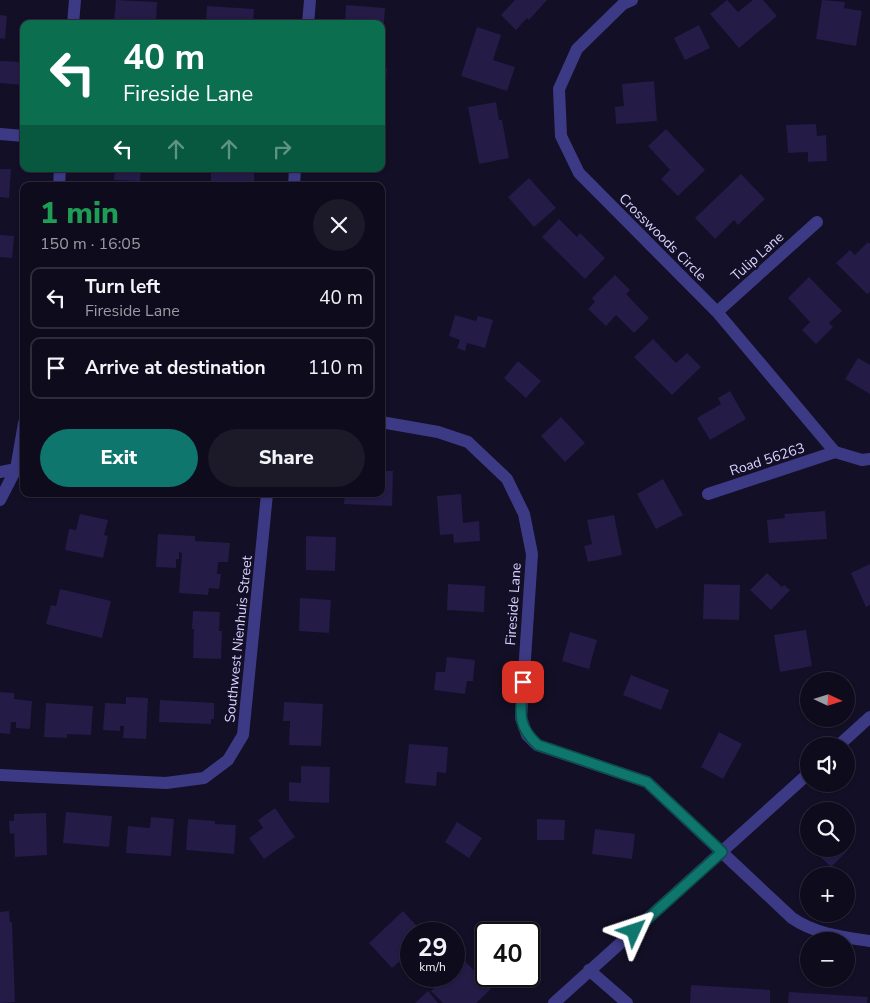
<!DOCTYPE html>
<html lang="en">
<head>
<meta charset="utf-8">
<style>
  body { margin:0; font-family:"Nunito Sans",sans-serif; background:#1c1929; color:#f1f3f6; height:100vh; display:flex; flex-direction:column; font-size:19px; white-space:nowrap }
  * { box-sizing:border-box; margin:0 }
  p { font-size:16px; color:#9b9ba3 }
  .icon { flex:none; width:28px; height:28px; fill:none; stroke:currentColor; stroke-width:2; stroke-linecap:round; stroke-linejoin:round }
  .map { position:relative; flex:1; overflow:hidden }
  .details { position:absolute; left:20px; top:182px; width:365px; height:315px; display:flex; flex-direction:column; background:#0e0b1c; border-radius:10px; box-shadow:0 1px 4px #0004,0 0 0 1px #2e2b3b }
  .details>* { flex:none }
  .banner { position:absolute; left:20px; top:20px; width:365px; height:152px; border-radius:10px; box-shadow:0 1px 4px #0004,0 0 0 1px #2e2b3b; background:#0b6e4f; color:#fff; overflow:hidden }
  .needle { width:32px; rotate:94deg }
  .tools { position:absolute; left:800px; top:672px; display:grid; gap:10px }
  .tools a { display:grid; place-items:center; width:55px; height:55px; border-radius:50%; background:#0e0b1c; box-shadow:0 1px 4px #0004,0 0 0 1px #2e2b3b; font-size:25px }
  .speed { position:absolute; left:400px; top:922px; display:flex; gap:10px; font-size:25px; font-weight:700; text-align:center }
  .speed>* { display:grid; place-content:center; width:65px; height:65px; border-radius:50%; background:#0e0b1c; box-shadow:0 1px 4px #0004,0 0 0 1px #2e2b3b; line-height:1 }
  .speed small { font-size:12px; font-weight:400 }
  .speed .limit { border:2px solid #111; border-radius:8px; background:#fff; color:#111 }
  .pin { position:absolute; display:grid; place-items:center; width:42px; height:42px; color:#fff; margin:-21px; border-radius:10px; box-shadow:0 2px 8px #0006 }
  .me { position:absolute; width:55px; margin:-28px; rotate:48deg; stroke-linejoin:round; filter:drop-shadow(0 0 4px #0008) }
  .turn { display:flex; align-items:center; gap:18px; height:105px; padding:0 20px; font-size:22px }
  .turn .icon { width:65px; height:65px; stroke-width:2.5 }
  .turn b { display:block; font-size:35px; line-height:42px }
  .lanes { display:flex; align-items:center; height:48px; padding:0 20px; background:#0003; justify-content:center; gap:25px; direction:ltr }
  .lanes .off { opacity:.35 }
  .round { display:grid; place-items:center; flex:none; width:52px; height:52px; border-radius:26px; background:#1c1929 }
  .summary { display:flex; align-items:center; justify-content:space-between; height:85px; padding:0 20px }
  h1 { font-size:30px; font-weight:800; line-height:38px; color:#1e9e55 }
  .action { display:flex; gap:10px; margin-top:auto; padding:10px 20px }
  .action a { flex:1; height:58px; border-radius:30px; background:#0f766e; color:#fff; font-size:20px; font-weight:800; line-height:58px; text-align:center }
  .action a+a { background:#1c1929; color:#f1f3f6 }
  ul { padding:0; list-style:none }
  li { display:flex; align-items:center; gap:15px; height:62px; margin:0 10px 8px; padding:0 10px; border:2px solid #2e2b3b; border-radius:10px }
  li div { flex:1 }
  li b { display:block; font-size:19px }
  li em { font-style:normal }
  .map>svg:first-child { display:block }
  .building { fill:#241b47 }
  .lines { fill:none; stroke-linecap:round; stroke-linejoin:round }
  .minor { stroke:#3d3a85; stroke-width:12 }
  .route-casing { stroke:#0a4d48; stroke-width:12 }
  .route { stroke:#0f766e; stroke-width:9 }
  .labels { text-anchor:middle; stroke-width:5; stroke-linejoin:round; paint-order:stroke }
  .street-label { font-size:14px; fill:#d9d4ff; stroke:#130f26 }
</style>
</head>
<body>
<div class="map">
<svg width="870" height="1003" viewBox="0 0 870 1003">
  <rect width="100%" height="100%" fill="#130f26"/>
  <path class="building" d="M116,0L157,2L156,24H117V21L114,20Z
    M515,0H547L529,20L527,18L516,30L501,15Z
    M727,0L738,12L753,0H763L777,16L739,48L710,14Z
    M822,0L845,2L844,8L862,11L856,46L816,39Z
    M346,5L385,8L383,37H381V24L345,23Z
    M207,6L254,9L253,24H206Z
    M0,15L7,16L5,39L0,38Z
    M699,25L710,48L685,60L674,38Z
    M477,27L501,35L493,60L515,67L507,91L461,76Z
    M0,61L24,62V85L0,83Z
    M381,67L387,68L384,112H381Z
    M654,81L657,121L616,124L615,107L624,106L622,84Z
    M496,102L499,120H502L509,158L479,164L468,107Z
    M816,124L817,136L826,135L827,161L808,162V152L788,153L786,125Z
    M666,129L705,170L678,196L661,179L670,170L648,146Z
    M0,169H11L9,198L0,197Z
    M115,169H141L140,181L114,180Z
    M211,169H254V183L211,181Z
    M741,174L765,199L738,225L734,220L715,239L695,218Z
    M529,178L556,208L534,227L508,197Z
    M559,219L577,237L580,233L605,258L585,279L542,237Z
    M0,235L14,236L12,258L0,257Z
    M868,242L870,244V292L867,294L836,263L850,250L855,255Z
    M615,275L630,290L626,294L649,318L634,333L616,315L606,326L588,309L595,302L592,298Z
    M809,277L842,311L829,323L833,327L816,344L802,330L810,322L788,298Z
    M455,315L476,321L478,316L493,320L485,348L467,343L465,351L457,348L460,340L449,336Z
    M653,339L676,363L687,353L701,367L672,395L634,357Z
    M858,358L870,365V394L845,379Z
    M518,361L541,381L526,398L504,378Z
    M730,391L746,419L710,440L697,418L721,404L718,398Z
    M561,417L585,443L565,462L541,436Z
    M381,471H393L392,506L344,504L345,494H381Z
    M663,479L683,515L656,529L637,494Z
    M461,494L463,523L479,521L480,541L454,543L453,534L440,535L437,496Z
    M825,511L827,539L769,543L767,520L785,518L784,514Z
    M80,514L108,520L104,535L108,536L103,558L65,550L69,529L76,530Z
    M614,515L622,555L588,562L584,546L592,544L587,520Z
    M158,534L195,536V541L230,543L228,562H218L217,574H221L219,589L209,588L208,595L179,593L182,553L179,552V559H176V568L156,567Z
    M306,536L336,537L335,571L306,570Z
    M870,564V605L866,607L851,573Z
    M767,573L782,587L784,585L790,590L771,610L750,590Z
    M448,584L485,586L484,612L447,610Z
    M704,584L740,585L739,620L703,619Z
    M60,589L111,601L102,638L46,624L51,605L56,606Z
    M300,598L331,600L329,633L299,631Z
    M193,611L220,612L219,631H222L221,659L193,658L194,629H192Z
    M806,630L812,666L780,672L774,635Z
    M570,632L597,640L589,669L562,661Z
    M447,657L475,660L473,681H467L465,694L434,690L436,672H445Z
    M631,675L669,690L661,710L623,695Z
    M0,692L14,693V699L32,701L30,729L16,728V722H11L10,734L0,733Z
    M126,697L148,698L146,739L123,738L124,726H120V731L103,730L105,703L126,704Z
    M160,700L214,703V719H211V724L159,722Z
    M284,702L323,704L321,746L289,745L290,721H283Z
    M46,703L93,706L91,735L67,734V738L44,737Z
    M719,732L742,744L723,779L701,767Z
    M409,744L448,747L446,773L437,772L436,786L405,783Z
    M301,766L330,767L329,803L289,801V782L301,783Z
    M275,808L295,837L264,859L249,838L263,828L258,820Z
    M66,812L112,816L109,847L63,843Z
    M46,813L47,855L15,857L14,833L10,834L9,821H14V814Z
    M151,817L174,819L171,856L126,853L128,826L150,828Z
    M188,819L215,821V824L236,825L234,854L186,850Z
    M537,819L565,820L564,840H537Z
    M457,822L482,838L469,858L445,842Z
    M595,829L635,834L632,859L592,854Z
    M812,849H845L847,851L831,867Z
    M9,911L10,922H12L15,1002L0,1003V912Z
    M403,911L424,934H411V966L407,970L399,962L392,968L369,943Z
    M476,924L516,926V934H486V964L474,963Z
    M464,960L491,989L476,1003H443L431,991L447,976H454V969Z
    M691,985L770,990V1003H690Z
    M428,991L438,1003H415Z
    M789,992L868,997L867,1003H788Z"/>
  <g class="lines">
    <path class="minor" d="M632,0L623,4L577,49L559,89L561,136L579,173L717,312L835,452L862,460L870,459
      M73,24L75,0
      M308,24L310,0
      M0,134L24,136
      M59,186L60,169
      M294,186L295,169
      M717,312L817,222
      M381,422L438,432L468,442L507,479L524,514L532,554L521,718L527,735L537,745L647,782L792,918C815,934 843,937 870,941
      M0,472L16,469
      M708,494L835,452
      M0,500L16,469L24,423
      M838,746L870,717
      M0,775L166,783L204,778L228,760L243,735L267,494
      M589,970L627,1003
      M554,1003L809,773"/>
  </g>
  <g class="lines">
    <defs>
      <path id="route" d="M523,682C521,710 515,724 538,745L647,782L722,852L634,931"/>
    </defs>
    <use href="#route" class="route-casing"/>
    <use href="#route" class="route"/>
  </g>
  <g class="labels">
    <g class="street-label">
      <text transform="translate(663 237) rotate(45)" y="5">Crosswoods Circle</text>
      <text transform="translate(757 256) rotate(-42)" y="5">Tulip Lane</text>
      <text transform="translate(767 459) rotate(-18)" y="5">Road 56263</text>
      <text transform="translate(513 604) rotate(-86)" y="5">Fireside Lane</text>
      <text transform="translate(238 639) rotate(-84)" y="5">Southwest Nienhuis Street</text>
    </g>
  </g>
</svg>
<div class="tools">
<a><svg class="needle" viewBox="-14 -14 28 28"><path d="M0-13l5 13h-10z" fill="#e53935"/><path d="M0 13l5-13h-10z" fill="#9b9ba3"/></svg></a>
<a><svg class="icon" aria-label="sound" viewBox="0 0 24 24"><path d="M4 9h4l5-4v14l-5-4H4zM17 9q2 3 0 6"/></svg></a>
<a><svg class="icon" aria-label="search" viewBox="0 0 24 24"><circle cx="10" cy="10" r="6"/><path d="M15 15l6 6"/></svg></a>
<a>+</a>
<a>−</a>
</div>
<div class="speed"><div>29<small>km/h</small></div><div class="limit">40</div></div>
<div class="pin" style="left:523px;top:682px;background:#d93025"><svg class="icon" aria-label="arrive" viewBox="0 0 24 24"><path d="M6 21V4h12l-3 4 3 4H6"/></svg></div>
<svg class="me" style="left:634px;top:931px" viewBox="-20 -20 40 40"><path d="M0-17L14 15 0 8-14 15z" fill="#0f766e" stroke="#fff" stroke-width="4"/></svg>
<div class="banner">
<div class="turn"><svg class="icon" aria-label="left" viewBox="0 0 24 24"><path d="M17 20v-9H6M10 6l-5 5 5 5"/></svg><div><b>40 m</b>Fireside Lane</div></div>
<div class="lanes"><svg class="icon" aria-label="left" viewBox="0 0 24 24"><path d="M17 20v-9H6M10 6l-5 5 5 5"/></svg><svg class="icon off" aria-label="ahead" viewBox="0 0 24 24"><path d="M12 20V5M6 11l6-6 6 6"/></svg><svg class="icon off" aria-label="ahead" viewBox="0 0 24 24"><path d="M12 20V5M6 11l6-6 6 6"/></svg><svg class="icon off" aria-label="right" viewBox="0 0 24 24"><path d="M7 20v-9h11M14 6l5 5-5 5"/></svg></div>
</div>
<section class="details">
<div class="summary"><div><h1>1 min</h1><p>150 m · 16:05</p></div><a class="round"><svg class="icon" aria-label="close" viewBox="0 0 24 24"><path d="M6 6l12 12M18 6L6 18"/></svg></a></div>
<ul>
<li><svg class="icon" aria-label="left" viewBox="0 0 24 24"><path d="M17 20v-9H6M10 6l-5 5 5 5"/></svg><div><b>Turn left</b><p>Fireside Lane</p></div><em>40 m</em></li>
<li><svg class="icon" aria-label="arrive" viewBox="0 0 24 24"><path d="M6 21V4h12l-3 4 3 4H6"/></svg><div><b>Arrive at destination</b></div><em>110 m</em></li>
</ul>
<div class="action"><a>Exit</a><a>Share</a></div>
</section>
</div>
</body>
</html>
